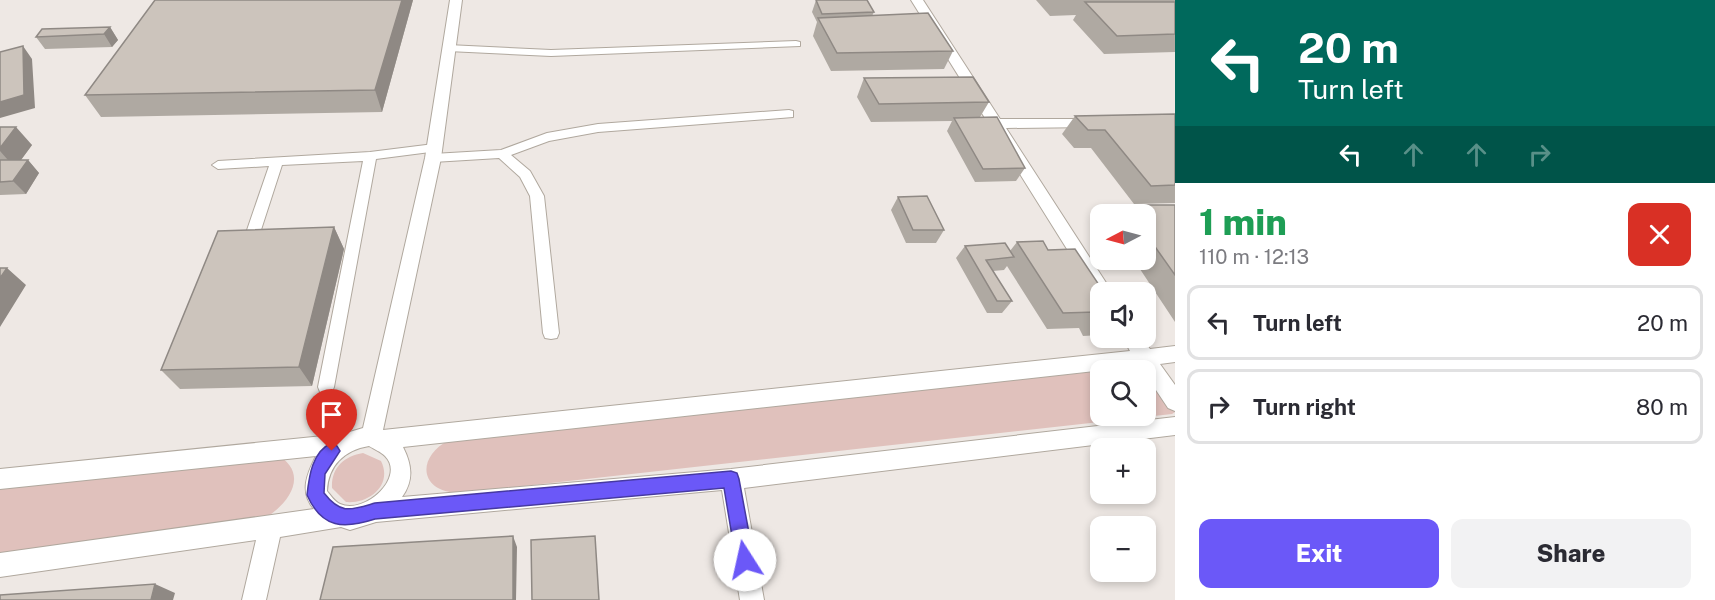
<!DOCTYPE html>
<html lang="en">
<head>
<meta charset="utf-8">
<style>
  body { margin:0; font-family:"Public Sans",sans-serif; background:#f2f2f3; color:#2b2b33; height:100vh; display:flex; flex-direction:column; font-size:22px; white-space:nowrap }
  * { box-sizing:border-box; margin:0 }
  p { font-size:20px; color:#7c7c81 }
  .icon { flex:none; width:33px; height:33px; fill:none; stroke:currentColor; stroke-width:2; stroke-linecap:round; stroke-linejoin:round }
  .map { position:relative; flex:1; overflow:hidden }
  .sheet { display:flex; flex-direction:column; background:#fff; width:540px }
  .sheet>* { flex:none }
  .banner { background:#00695c; color:#fff; overflow:hidden }
  .needle { width:39px; rotate:264deg }
  .controls { position:absolute; left:1090px; top:204px; display:grid; gap:12px }
  .controls a { display:grid; place-items:center; width:66px; height:66px; border-radius:12px; background:#fff; box-shadow:0 3px 9px #0003; font-size:30px }
  .pin { position:absolute; display:grid; place-items:center; width:51px; height:51px; color:#fff; margin:-62px -26px; border-radius:50% 50% 50% 0; rotate:-45deg; box-shadow:0 0 6px #0007 }
  .pin .icon { rotate:45deg }
  .me { position:absolute; width:66px; margin:-33px; rotate:350deg; stroke-linejoin:round; filter:drop-shadow(0 0 4px #0008) }
  .turn { display:flex; align-items:center; gap:21px; height:126px; padding:0 24px; font-size:27px }
  .turn .icon { width:78px; height:78px; stroke-width:2.5 }
  .turn b { display:block; font-size:42px; line-height:51px }
  .lanes { display:flex; align-items:center; height:57px; padding:0 24px; background:#0003; justify-content:center; gap:30px; direction:ltr }
  .lanes .off { opacity:.35 }
  .round { display:grid; place-items:center; flex:none; width:63px; height:63px; border-radius:12px; background:#f2f2f3 }
  .summary { display:flex; align-items:center; justify-content:space-between; height:102px; padding:0 24px }
  h1 { font-size:36px; font-weight:800; line-height:45px; color:#1e9e55 }
  .button { display:flex; gap:12px; margin-top:auto; padding:12px 24px }
  .button a { flex:1; height:69px; border-radius:12px; background:#6b58f8; color:#fff; font-size:24px; font-weight:800; line-height:69px; text-align:center }
  .button a+a { background:#f2f2f3; color:#2b2b33 }
  ul { padding:0; list-style:none }
  li { display:flex; align-items:center; gap:18px; height:75px; margin:0 12px 9px; padding:0 12px; border:3px solid #e1e1e2; border-radius:12px }
  li div { flex:1 }
  li b { display:block; font-size:22px }
  li em { font-style:normal }
  main { display:flex; flex:1; min-height:0 }
  .map>svg:first-child { display:block }
  .green { fill:#e0c1bc }
  .lines { fill:none; stroke-linecap:round; stroke-linejoin:round }
  .service-casing { stroke:#b0a89e; stroke-width:2 }
  .minor-casing { stroke:#b0a89e; stroke-width:2 }
  .service { fill:#fff; fill-rule:evenodd }
  .minor { fill:#fff; fill-rule:evenodd }
  .wall { fill:#afa9a2 }
  .shaded-wall { fill:#8f8984 }
  .building { fill:#ccc4bc; stroke:#8f8984; stroke-width:1.5 }
  .route { fill:#6b58f8; stroke:#4639a1; stroke-width:1.5 }
</style>
</head>
<body>
<main>
<div class="map">
<svg width="1175" height="600" viewBox="0 0 1175 600">
  <rect width="100%" height="100%" fill="#eee8e4"/>
  <path class="green" d="M1129,368C1150,368 1160,376 1175,389V412L1172,414L460,493C420,493 415,458 449,440L1101,371V416H1146V370H1107Z
    M274,453C315,474 285,509 257,523L0,553V480Z
    M363,453L381,461C393,485 369,504 346,502L332,488C331,468 344,456 363,453Z"/>
  <g class="lines">
    <defs>
      <path id="service" d="M796,41L800,42V46L551,56L448,51L443,48L448,45L551,50Z
        M789,110L793,111V117L598,132L549,141L511,155L530,171L544,196L559,333L557,338L551,339L545,338L543,333L530,196L520,177L499,158L433,162L427,158L433,154L501,150L547,133L598,124Z
        M434,144L440,148L438,151L376,159L334,387L332,392L326,394L320,392L318,387L363,161L282,165L260,233L253,238L246,233L269,166L218,169L212,165L218,161L370,152Z"/>
      <path id="minor" d="M450,0H462L441,158L383,430L1130,351L1123,338H1142L1150,349L1175,346V362L1160,364L1175,385V411L1168,408L1146,375V370L1140,366L403,447C412,465 414,480 402,497L731,469L1175,417V435L744,488L764,600H740L722,490L376,522L350,530L341,527L280,537L266,600H242L256,540L0,577V553L314,509C299,492 307,474 316,456L0,489V469L343,434L363,428L425,158ZM369,446C374,449 381,452 385,456C406,477 365,515 340,504C335,502 331,496 327,491C328,466 344,450 369,446Z
        M911,0H923L1000,119H1098L1100,122L1093,127L1006,128L1112,292H1101V298L1097,297Z"/>
    </defs>
    <use href="#service" class="service-casing"/>
    <use href="#minor" class="minor-casing"/>
    <use href="#service" class="service"/>
    <use href="#minor" class="minor"/>
  </g>
  <path class="wall" d="M413,0L382,112L101,117L85,95Z
    M816,0H867L874,12L872,16L953,51L944,69L831,71L813,36L817,22L812,12Z
    M1036,0H1175V52L1104,54L1073,20L1076,15L1050,16Z
    M110,27L118,40L112,47L45,49L36,37Z
    M864,78L989,102L980,117L1025,168L1016,181L975,182L947,131L952,121L871,122L857,97Z
    M1175,114V203L1134,204L1091,148H1074L1062,134L1075,116Z
    M0,127L32,145L21,160H28L39,173L26,194L0,195Z
    M898,197L944,230L936,243H906L891,210Z
    M1126,205H1175V322L1134,260H1146V214H1118Z
    M334,227L344,249L312,386L180,389L161,370Z
    M1017,242L1048,250L1101,292V335L1083,336L1079,328L1047,329L1007,266L1004,270L993,271L1012,301L1002,313H987L956,258L965,246L1010,251Z"/>
  <path class="shaded-wall" d="M402,0H413L382,112L375,90Z
    M110,27L118,40L112,47L104,34Z
    M23,46L32,59L35,108L0,118V102Z
    M16,127L32,145L15,168L0,151V148Z
    M28,160L39,173L26,194L13,181Z
    M334,227L344,249L312,386L299,367Z
    M7,268L26,285L0,327V278Z
    M513,536L517,547L516,600H513Z
    M155,584L175,593L173,600H151Z"/>
  <path class="building" d="M155,0H402L375,90L85,95Z
    M816,0H867L874,12L822,14Z
    M1085,2H1175V34L1117,36Z
    M928,13L953,51L837,53L818,18Z
    M110,27L104,34L36,37L42,29Z
    M23,46L24,95L0,102V52Z
    M973,77L989,102L879,104L864,78Z
    M1175,114V185L1151,186L1105,130H1088L1075,116Z
    M997,117L1025,168L983,169L954,118Z
    M0,127H16L0,148Z
    M0,160H28L13,181L0,182Z
    M927,196L944,230H913L898,197Z
    M1126,205H1175V275L1146,234V214H1133Z
    M334,227L299,367L161,370L218,231Z
    M1043,241L1048,250L1075,249L1101,288L1108,287L1112,292H1101V320L1096,312L1063,313L1017,242Z
    M1005,243L1014,257L986,260L1012,301H997L965,246Z
    M0,268H7L0,278Z
    M513,536V600H320L333,547Z
    M595,536L599,600H532L531,540Z
    M155,584L151,600H0V595Z"/>
  <path class="route" d="M332,443L337,446L340,451L325,474L324,493C341,515 351,510 375,503L731,471L737,473L739,479L754,560L751,566L745,569L738,566L736,560L724,488L375,519C344,529 322,529 307,495C309,477 312,451 332,443Z"/>
</svg>
<div class="controls">
<a><svg class="needle" viewBox="-14 -14 28 28"><path d="M0-13l5 13h-10z" fill="#e53935"/><path d="M0 13l5-13h-10z" fill="#7c7c81"/></svg></a>
<a><svg class="icon" aria-label="sound" viewBox="0 0 24 24"><path d="M4 9h4l5-4v14l-5-4H4zM17 9q2 3 0 6"/></svg></a>
<a><svg class="icon" aria-label="search" viewBox="0 0 24 24"><circle cx="10" cy="10" r="6"/><path d="M15 15l6 6"/></svg></a>
<a>+</a>
<a>−</a>
</div>
<div class="pin" style="left:332px;top:451px;background:#d93025"><svg class="icon" aria-label="arrive" viewBox="0 0 24 24"><path d="M6 21V4h12l-3 4 3 4H6"/></svg></div>
<svg class="me" style="left:745px;top:560px" viewBox="-20 -20 40 40"><circle r="19" fill="#fff"/><path d="M0-13L10 11 0 6-10 11z" fill="#6b58f8"/></svg>
</div>
<section class="sheet">
<div class="banner">
<div class="turn"><svg class="icon" aria-label="left" viewBox="0 0 24 24"><path d="M17 20v-9H6M10 6l-5 5 5 5"/></svg><div><b>20 m</b>Turn left</div></div>
<div class="lanes"><svg class="icon" aria-label="left" viewBox="0 0 24 24"><path d="M17 20v-9H6M10 6l-5 5 5 5"/></svg><svg class="icon off" aria-label="ahead" viewBox="0 0 24 24"><path d="M12 20V5M6 11l6-6 6 6"/></svg><svg class="icon off" aria-label="ahead" viewBox="0 0 24 24"><path d="M12 20V5M6 11l6-6 6 6"/></svg><svg class="icon off" aria-label="right" viewBox="0 0 24 24"><path d="M7 20v-9h11M14 6l5 5-5 5"/></svg></div>
</div>
<div class="summary"><div><h1>1 min</h1><p>110 m · 12:13</p></div><a class="round" style="background:#d93025;color:#fff"><svg class="icon" aria-label="close" viewBox="0 0 24 24"><path d="M6 6l12 12M18 6L6 18"/></svg></a></div>
<ul>
<li><svg class="icon" aria-label="left" viewBox="0 0 24 24"><path d="M17 20v-9H6M10 6l-5 5 5 5"/></svg><div><b>Turn left</b></div><em>20 m</em></li>
<li><svg class="icon" aria-label="right" viewBox="0 0 24 24"><path d="M7 20v-9h11M14 6l5 5-5 5"/></svg><div><b>Turn right</b></div><em>80 m</em></li>
</ul>
<div class="button"><a>Exit</a><a>Share</a></div>
</section>
</main>
</body>
</html>
